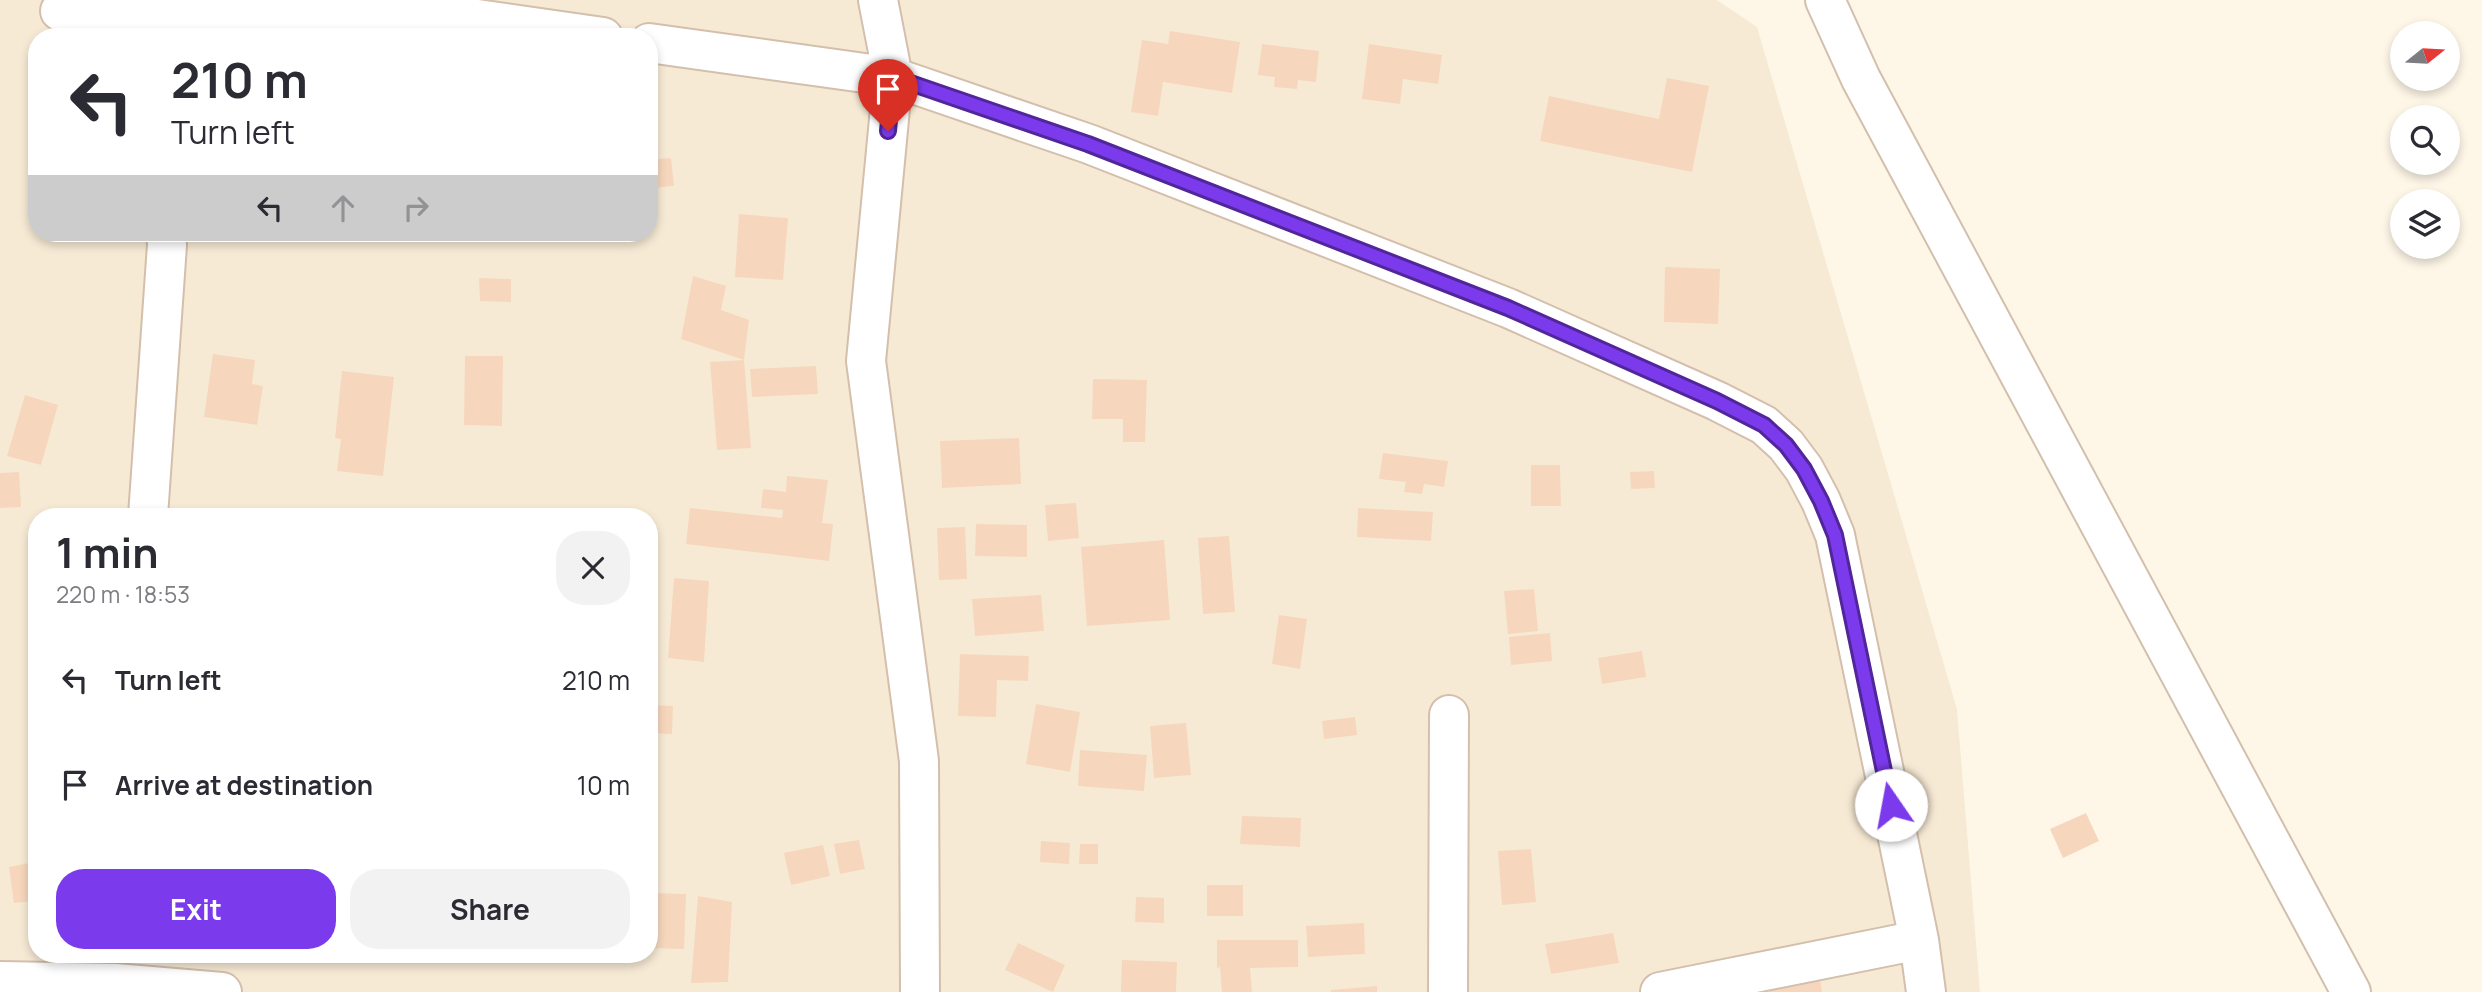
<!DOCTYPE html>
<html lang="en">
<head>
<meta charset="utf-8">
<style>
  body { margin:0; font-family:Manrope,sans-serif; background:#f2f2f3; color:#2b2b33; height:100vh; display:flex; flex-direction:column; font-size:26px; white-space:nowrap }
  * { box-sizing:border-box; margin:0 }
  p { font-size:23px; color:#7c7c81 }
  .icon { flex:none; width:38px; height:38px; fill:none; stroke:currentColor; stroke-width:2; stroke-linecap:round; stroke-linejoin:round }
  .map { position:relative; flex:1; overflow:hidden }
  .panel { position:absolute; left:28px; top:508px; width:630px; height:455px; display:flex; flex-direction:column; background:#fff; border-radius:28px; box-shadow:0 4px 10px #0003 }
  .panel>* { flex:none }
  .banner { position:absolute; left:28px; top:28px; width:630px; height:214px; border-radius:28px; box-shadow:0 4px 10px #0003; background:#fff; color:#2b2b33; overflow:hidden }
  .needle { width:46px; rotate:72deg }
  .tools { position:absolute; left:2390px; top:21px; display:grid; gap:14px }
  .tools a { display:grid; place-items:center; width:70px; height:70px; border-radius:50%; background:#fff; box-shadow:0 4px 10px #0003; font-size:35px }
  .pin { position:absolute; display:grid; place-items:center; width:60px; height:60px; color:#fff; margin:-72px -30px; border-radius:50% 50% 50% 0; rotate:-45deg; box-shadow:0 0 7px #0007 }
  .pin .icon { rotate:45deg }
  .me { position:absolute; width:77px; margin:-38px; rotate:348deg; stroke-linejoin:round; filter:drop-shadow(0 0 5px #0008) }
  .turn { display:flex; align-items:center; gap:24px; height:147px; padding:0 28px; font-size:32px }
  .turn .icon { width:91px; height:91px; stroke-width:2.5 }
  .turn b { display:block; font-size:49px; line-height:60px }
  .lanes { display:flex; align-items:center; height:66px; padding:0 28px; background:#0003; justify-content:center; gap:35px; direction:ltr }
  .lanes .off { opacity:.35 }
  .round { display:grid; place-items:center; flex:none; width:74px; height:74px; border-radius:28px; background:#f2f2f3 }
  .head { display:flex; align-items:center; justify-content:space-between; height:119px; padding:0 28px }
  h1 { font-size:42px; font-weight:700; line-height:52px }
  .primary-button { display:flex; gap:14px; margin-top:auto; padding:14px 28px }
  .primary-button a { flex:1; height:80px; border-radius:28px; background:#7c3aed; color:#fff; font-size:28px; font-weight:700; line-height:80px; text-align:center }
  .primary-button a+a { background:#f2f2f3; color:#2b2b33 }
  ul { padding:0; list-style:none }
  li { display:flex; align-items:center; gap:21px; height:105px; padding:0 28px }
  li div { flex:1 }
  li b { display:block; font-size:26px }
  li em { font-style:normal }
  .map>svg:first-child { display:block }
  .residential { fill:#f7ead5; fill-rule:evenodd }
  .building { fill:#f6d7bd }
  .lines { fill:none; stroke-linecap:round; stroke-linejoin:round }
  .minor-casing { stroke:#d3bfac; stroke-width:42 }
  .minor { stroke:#fff; stroke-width:38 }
  .route-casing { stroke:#51269a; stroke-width:18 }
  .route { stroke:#7c3aed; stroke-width:12 }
</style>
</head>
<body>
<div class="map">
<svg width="2482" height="992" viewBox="0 0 2482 992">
  <rect width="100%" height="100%" fill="#fef7e8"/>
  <path class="residential" d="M0,0H1717L1757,27L1957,709L1980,992H0ZM37,37H649V233H37ZM37,516H649V954H37Z"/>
  <path class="building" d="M1170,31L1240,42L1232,93L1163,82L1158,116L1131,112L1142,40L1168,44Z
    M1262,44L1319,51L1316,82L1298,80L1297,89L1274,87L1275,77L1258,75Z
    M1369,44L1442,55L1438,84L1403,79L1400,104L1362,99Z
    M1667,78L1709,86L1692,172L1540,141L1549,96L1659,119Z
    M671,158L674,186L649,188V160Z
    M739,214L788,218L783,280L735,277Z
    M1665,267L1720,269L1718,324L1664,322Z
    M693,276L726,286L721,310L749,320L744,360L681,339Z
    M479,278L511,279V302L480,301Z
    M213,354L255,360L252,384L263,386L257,425L204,417Z
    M465,356H503L502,426L464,425Z
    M744,360L751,448L717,450L710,362Z
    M816,366L818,394L752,397L750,369Z
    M342,371L394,377L383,476L337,471L341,439L335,438Z
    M1093,379L1147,380L1145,442H1123V419H1092Z
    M25,395L58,405L41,465L7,456Z
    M1019,438L1021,484L942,488L940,441Z
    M1383,453L1448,461L1444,487L1424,484L1422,494L1404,492L1406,482L1379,479Z
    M1531,465H1560L1561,506H1531Z
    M1654,471L1655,488L1631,489L1630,472Z
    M19,472L21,507L0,508V473Z
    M787,476L828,480L822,523L833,524L829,561L686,544L690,508L782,518L783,510L761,508L763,489L786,492Z
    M1076,503L1079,538L1048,541L1045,505Z
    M1358,508L1433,512L1431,541L1357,537Z
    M581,513L626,514V516H581Z
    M976,524L1027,525V557L975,556Z
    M965,527L967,579L939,580L937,528Z
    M1229,536L1235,612L1203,614L1198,538Z
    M1164,540L1170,620L1087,626L1081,547Z
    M674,578L709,581L704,662L668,658Z
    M1534,589L1538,631L1508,634L1504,591Z
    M1041,595L1044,631L975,636L972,599Z
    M1279,615L1307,619L1300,669L1272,664Z
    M1550,633L1552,661L1511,665L1509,637Z
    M1642,651L1646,677L1602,684L1598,658Z
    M960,654L1029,656L1028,681L997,680L996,717L958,716Z
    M1036,704L1080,712L1070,772L1026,764Z
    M649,705L673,706L672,734L649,733Z
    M1355,717L1357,735L1324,739L1322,721Z
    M1186,723L1191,775L1154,778L1150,726Z
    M1080,750L1147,755L1144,791L1078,786Z
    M2086,813L2099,841L2063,858L2050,829Z
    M1242,816L1301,818L1300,847L1240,844Z
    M859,840L865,869L840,874L834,844Z
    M1041,841L1070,843L1069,864L1040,862Z
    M1080,844H1098V864H1079Z
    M823,845L830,876L791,885L784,853Z
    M1531,849L1536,902L1502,905L1498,851Z
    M29,863L34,901L14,903L9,867Z
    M1207,885H1243V916H1207Z
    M652,893L686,894L684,949L649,948Z
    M698,896L732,902L728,982L691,983Z
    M1136,897L1164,898V923L1135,922Z
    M1364,923L1365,954L1308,957L1306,926Z
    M1613,933L1619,963L1551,974L1545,944Z
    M1217,940H1298V967L1250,968L1252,992H1222L1220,967L1217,968Z
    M1018,943L1065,965L1053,992L1005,970Z
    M1122,960L1177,962L1176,992H1121Z
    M1820,980L1822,992H1769V991Z
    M1377,986V992H1331V990Z"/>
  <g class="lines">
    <defs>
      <path id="minor" d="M878,0L893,77L1089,144L1508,308L1717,401L1764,425L1786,445L1804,469L1821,501L1835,535L1919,940L1926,992
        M1825,0L1861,79L2351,992
        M60,11L442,14L603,37
        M649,43L893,77L866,361L919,761L920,992
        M148,516L167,245L166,233
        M0,981L115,983L222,992
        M1448,992L1449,715
        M1660,992L1919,940"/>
    </defs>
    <use href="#minor" class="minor-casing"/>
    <use href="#minor" class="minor"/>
  </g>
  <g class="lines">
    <defs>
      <path id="route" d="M888,131L893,77L1088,144L1508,308L1717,401L1764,425L1786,445L1804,469L1821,501L1835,535L1891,805"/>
    </defs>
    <use href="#route" class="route-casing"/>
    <use href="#route" class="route"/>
  </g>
</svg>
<div class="tools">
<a><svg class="needle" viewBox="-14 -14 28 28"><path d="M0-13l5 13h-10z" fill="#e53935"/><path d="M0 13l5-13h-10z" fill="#7c7c81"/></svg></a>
<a><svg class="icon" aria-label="search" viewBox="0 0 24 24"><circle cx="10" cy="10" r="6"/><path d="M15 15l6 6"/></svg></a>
<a><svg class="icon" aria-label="layers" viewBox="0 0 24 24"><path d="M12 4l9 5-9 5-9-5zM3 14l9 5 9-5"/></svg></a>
</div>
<div class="pin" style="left:888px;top:131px;background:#d93025"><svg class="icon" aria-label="arrive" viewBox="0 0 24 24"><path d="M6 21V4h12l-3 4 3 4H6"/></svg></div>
<svg class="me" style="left:1891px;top:805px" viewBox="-20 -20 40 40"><circle r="19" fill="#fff"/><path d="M0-13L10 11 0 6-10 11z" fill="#7c3aed"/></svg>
<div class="banner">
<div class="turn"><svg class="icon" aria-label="left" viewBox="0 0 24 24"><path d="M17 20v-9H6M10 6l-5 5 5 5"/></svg><div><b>210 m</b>Turn left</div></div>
<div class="lanes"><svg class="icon" aria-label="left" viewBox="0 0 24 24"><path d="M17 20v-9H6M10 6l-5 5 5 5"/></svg><svg class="icon off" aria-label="ahead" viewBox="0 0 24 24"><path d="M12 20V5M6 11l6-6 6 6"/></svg><svg class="icon off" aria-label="right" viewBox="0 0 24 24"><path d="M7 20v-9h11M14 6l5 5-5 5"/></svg></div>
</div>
<section class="panel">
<div class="head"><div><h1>1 min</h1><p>220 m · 18:53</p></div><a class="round"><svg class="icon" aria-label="close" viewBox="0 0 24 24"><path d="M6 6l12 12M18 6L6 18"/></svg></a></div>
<ul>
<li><svg class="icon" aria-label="left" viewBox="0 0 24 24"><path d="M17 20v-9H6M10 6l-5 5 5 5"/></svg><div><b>Turn left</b></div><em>210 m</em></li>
<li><svg class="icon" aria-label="arrive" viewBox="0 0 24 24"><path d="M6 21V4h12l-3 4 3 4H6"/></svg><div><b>Arrive at destination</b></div><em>10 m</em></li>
</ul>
<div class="primary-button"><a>Exit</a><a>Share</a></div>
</section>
</div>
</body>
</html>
